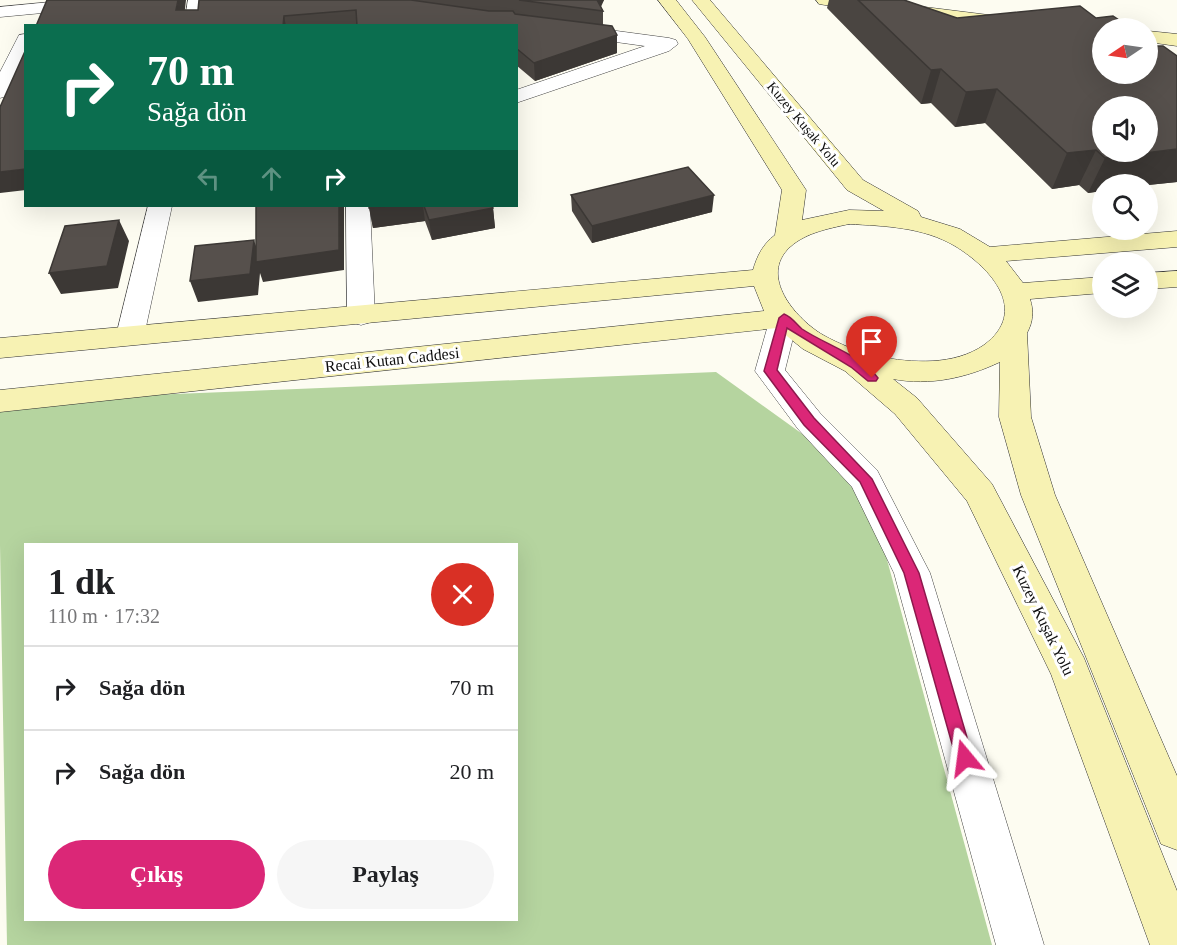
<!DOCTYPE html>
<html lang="tr">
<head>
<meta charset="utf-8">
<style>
  body { margin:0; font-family:Georgia,serif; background:#f6f6f6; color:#202124; height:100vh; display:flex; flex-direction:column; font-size:22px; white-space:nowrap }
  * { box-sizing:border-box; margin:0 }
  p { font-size:20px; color:#757577 }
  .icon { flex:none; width:33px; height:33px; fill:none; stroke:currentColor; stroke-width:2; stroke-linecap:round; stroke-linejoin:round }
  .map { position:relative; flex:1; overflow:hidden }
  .sheet { position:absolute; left:24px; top:543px; width:494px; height:378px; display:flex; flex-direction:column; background:#fff; border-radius:0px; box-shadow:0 6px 24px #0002 }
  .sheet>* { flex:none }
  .guide { position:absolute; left:24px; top:24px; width:494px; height:183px; border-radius:0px; box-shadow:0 6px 24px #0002; background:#0b6e4f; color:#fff; overflow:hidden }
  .needle { width:39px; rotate:257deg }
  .fabs { position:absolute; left:1092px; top:18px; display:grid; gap:12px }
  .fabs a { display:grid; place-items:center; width:66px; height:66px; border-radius:50%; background:#fff; box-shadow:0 6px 24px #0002; font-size:30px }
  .pin { position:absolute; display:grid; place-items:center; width:51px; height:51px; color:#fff; margin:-62px -26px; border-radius:50% 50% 50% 0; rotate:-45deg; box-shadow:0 0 6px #0007 }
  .pin .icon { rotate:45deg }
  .me { position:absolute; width:66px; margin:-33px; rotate:344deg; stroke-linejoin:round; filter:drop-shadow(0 0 4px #0008) }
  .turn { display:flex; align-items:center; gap:21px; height:126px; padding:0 24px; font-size:27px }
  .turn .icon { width:78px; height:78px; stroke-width:2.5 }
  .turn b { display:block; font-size:42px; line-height:51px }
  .lanes { display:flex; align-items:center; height:57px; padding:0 24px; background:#0003; justify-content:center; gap:30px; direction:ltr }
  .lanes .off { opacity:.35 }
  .round { display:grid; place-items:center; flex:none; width:63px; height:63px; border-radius:32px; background:#f6f6f6 }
  .overview { display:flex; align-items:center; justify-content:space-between; height:102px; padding:0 24px }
  h1 { font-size:36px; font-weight:700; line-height:45px }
  .action { display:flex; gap:12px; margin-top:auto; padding:12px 24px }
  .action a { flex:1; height:69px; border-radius:36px; background:#db2777; color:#fff; font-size:24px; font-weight:700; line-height:69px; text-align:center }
  .action a+a { background:#f6f6f6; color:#202124 }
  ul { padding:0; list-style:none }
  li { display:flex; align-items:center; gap:18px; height:84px; padding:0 24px; border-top:2px solid #e0e0e0 }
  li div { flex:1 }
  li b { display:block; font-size:22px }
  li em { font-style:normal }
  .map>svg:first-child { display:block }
  .forest { fill:#b5d49f; fill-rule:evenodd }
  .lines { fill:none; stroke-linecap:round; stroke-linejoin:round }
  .street-casing { stroke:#414141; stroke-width:1 }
  .secondary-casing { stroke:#303030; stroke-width:1 }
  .street { fill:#fff; fill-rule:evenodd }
  .secondary { fill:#f7f2b3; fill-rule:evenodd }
  .wall { fill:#4a4541 }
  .shaded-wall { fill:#3c3835 }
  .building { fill:#56504c; stroke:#3c3835; stroke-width:1.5; fill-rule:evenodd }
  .route { fill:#db2777; stroke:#8e194d; stroke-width:1.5 }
  .labels { text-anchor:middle; stroke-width:6; stroke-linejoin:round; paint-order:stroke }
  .far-street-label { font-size:14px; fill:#0e0e0e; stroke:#fff }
  .street-label { font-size:16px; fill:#0e0e0e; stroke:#fff }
</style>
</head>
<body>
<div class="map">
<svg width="1177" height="945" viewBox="0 0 1177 945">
  <rect width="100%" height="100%" fill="#fdfcf1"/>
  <path class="forest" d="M716,372L865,479L992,945H7L0,545V401ZM26,544H516V920H26Z"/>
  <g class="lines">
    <defs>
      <path id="street" d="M71,0H136L133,4L127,5L0,17V7Z
        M188,0H206L202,26H184Z
        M572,25L669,38L676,40L678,44L669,51L516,103V90L645,46L565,35L563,31L565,27Z
        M26,34V60L10,92L7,96L0,98V72L17,39L19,35Z
        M148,206H172L144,336L140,343L130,345L120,343L116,336Z
        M346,206H370L375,316L371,322L361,325L351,322L347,316Z
        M784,309L794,312L798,318L785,370L820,413L877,470L930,573L1044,945H996L894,573L852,487L798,429L755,371L770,318L774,312Z"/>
      <path id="secondary" d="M658,0H676L705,37L806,190L802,220L849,210L884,211L847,190L692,0H710L863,180L918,211L921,217L960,229L990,247L1177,231V247L1006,261L1023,283L1102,277V293L1030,299C1034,311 1033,322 1027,333L1031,417L1055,495L1177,776V850L1161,844L1021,495L999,417L1000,362C966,378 930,386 893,379L917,398L992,484L1084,658L1177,891V945H1150L1051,674L967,501L895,414L845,371L803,349L777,328L0,412V390L764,311L754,286L0,358V338L753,270C757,256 763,244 775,235L782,190L688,39ZM849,224C885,226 923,227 955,246C991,268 1030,311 984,345C970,355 951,360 933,361C895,363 857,354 823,335C799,321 760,280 787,250C803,233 827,229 849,224Z
        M816,0H868L1005,17L1011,18L1014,22L1011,26L1005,27L825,5L819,4Z
        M1148,31L1177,34V46L1148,42Z
        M1177,271V287L1148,289V273Z"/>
    </defs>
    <use href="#street" class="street-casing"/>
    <use href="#secondary" class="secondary-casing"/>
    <use href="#street" class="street"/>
    <use href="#secondary" class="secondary"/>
  </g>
  <path class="wall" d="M199,0H604L601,7L603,11V25L617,35V53L535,81L516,65V26H36L185,10H198Z
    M829,0H904L957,18H1096L1177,182L1148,185V184L1088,193L1079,185L1052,189L985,123L955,127L931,103L921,104L827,8Z
    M571,195L712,212L592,243L572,211Z
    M369,206H492L493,208L495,228L432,240L425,221L373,228Z"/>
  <path class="shaded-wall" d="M178,0H186L183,26L176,10Z
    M596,0H604L598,10Z
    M284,16L286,26H283Z
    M617,35V53L535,81L534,63Z
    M941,69L931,103L921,104L931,70Z
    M997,89L985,123L955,127L966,92Z
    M1177,149V182L1148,185V184H1102V191L1088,193L1105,158Z
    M1096,150L1079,185L1052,189L1067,153Z
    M26,169V190L0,193V172Z
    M714,195L712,212L592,243V226Z
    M339,206H344V270L263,282L260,273L258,295L198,302L190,281L254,240L261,261Z
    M388,206H423L425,221L373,228L369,208Z
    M493,208L495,228L432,240L429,220Z
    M119,220L129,241L118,288L61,294L49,273Z"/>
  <path class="building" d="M47,0H178L176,10H198L199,0H411L489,11H513L515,14L612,26L617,35L534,63L516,48V26H357L356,10L284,16L283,26H36Z
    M519,0H597L603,11Z
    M858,0H904L957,18L1080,6L1096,18L1113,16L1131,28H1102V74H1148V40L1157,46H1163L1177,56V149L1105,158L1096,150L1067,153L997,89L966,92L941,69L931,70ZM1102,106H1148V152H1102Z
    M26,49V169L0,172V107Z
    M688,167L714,195L592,226L571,195Z
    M256,206H339V250L256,262Z
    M369,206H388L369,208Z
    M424,206H492L493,208L429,220Z
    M119,220L107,266L49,273L65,226Z
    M254,240L250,274L190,281L195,246Z"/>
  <path class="route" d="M784,314C792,317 796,324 802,329C826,345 861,355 878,378L876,381H868L851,367L787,328L777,370L814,418L872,479L919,573L973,758L971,764L965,766L958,764L956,758L904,573L860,482L804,425L764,371L779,318Z"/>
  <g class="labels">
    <g class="far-street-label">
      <text transform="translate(804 124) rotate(50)" y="5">Kuzey Kuşak Yolu</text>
    </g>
    <g class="street-label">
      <text transform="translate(392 359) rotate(-6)" y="6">Recai Kutan Caddesi</text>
      <text transform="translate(1044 620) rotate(64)" y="6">Kuzey Kuşak Yolu</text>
    </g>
  </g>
</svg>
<div class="fabs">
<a><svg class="needle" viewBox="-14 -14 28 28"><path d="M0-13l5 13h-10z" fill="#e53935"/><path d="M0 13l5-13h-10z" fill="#757577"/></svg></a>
<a><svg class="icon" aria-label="sound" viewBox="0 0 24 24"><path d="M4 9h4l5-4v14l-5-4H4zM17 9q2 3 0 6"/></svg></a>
<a><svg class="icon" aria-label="search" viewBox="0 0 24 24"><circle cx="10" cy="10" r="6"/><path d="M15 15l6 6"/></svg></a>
<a><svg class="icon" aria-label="layers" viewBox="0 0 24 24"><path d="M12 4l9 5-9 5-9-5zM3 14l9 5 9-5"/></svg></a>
</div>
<div class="pin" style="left:872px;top:378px;background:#d93025"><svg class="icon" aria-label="arrive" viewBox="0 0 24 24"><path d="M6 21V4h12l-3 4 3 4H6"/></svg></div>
<svg class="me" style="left:965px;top:758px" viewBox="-20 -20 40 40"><path d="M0-17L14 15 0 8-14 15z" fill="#db2777" stroke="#fff" stroke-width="4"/></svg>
<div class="guide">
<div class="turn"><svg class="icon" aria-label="right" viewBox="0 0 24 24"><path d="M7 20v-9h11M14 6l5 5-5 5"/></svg><div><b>70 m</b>Sağa dön</div></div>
<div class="lanes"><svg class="icon off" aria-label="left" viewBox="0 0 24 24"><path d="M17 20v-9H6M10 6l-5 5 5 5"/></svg><svg class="icon off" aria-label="ahead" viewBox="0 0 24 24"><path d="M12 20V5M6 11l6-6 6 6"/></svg><svg class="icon" aria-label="right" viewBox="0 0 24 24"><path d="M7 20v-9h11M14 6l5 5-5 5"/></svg></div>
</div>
<section class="sheet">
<div class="overview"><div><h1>1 dk</h1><p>110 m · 17:32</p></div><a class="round" style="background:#d93025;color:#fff"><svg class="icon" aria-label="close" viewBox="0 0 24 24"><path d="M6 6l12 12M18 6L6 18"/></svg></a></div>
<ul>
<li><svg class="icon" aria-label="right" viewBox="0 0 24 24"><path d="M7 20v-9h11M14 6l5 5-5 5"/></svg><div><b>Sağa dön</b></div><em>70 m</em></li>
<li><svg class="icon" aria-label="right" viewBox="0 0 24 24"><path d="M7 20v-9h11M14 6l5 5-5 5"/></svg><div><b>Sağa dön</b></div><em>20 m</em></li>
</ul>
<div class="action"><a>Çıkış</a><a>Paylaş</a></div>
</section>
</div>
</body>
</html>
